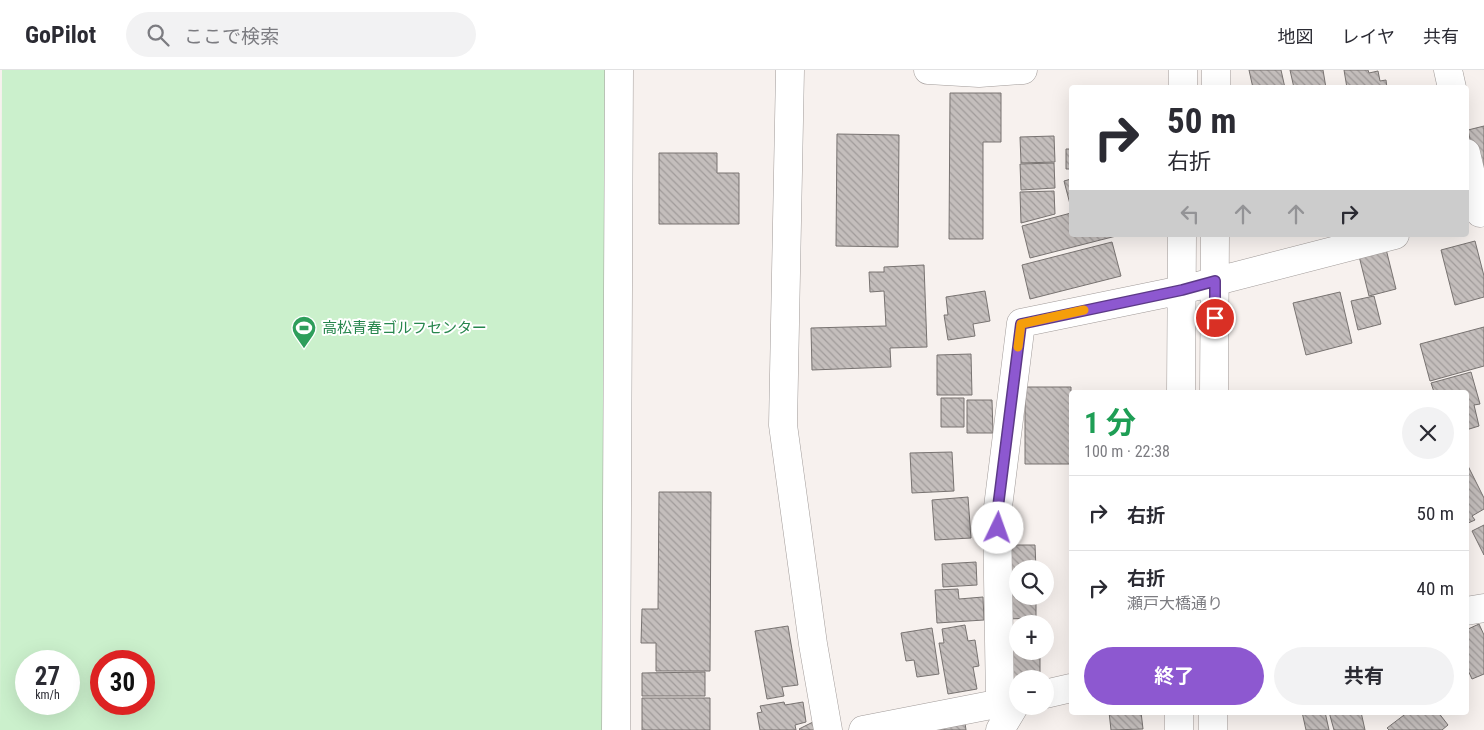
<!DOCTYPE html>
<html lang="ja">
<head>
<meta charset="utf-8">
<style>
  body { margin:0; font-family:"Roboto Condensed","Noto Sans JP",sans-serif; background:#f2f2f3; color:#2b2b33; height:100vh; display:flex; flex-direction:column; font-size:19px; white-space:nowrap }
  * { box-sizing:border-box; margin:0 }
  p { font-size:16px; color:#7c7c81 }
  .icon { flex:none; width:28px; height:28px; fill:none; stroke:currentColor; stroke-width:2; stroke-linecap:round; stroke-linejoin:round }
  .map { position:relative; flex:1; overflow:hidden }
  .side { position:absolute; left:1069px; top:320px; width:400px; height:325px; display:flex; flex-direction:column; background:#fff; border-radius:5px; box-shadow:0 5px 20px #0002 }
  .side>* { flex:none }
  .hud { position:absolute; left:1069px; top:15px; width:400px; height:152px; border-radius:5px; box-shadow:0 5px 20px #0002; background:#fff; color:#2b2b33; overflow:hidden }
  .controls { position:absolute; left:1009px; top:490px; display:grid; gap:10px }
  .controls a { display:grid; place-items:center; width:45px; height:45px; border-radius:50%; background:#fff; box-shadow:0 5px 20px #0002; font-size:25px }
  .speed { position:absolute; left:15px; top:580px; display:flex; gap:10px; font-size:25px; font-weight:700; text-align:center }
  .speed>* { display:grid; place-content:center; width:65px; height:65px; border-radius:50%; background:#fff; box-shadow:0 5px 20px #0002; line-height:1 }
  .speed small { font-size:12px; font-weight:400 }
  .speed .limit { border:8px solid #d22; background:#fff; color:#111 }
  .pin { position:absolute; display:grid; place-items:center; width:42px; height:42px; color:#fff; margin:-21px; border:2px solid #fff; border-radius:50%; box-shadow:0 1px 5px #0007 }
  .me { position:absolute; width:55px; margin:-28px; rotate:3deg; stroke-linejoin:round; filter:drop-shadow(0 0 4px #0008) }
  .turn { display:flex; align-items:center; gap:18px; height:105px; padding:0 15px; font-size:22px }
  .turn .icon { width:65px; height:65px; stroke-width:2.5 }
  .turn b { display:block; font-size:35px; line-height:42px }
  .lanes { display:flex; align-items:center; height:48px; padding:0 15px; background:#0003; justify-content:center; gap:25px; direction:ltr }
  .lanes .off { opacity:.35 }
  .round { display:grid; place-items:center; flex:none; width:52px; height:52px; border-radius:26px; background:#f2f2f3 }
  .overview { display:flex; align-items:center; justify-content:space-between; height:85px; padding:0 15px }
  h1 { font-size:30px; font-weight:700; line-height:38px; color:#1e9e55 }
  .cta { display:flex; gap:10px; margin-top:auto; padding:10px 15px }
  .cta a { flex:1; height:58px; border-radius:30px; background:#8d58d0; color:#fff; font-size:20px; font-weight:700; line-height:58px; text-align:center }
  .cta a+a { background:#f2f2f3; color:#2b2b33 }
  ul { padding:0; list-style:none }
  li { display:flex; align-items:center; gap:15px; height:75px; padding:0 15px; border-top:1px solid #e1e1e2 }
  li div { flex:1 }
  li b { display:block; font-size:19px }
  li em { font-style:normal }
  header { display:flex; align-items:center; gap:30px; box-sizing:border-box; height:70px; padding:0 25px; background:#fff; border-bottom:1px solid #e1e1e2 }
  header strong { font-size:24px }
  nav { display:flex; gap:28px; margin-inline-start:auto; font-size:18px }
  .search { width:350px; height:45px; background:#f2f2f3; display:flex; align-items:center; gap:12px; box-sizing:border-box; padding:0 18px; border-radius:28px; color:#7c7c81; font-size:19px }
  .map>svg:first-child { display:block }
  .pitch { fill:#cbf0cc; fill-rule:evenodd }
  .building { fill:url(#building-back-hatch); stroke:#787371 }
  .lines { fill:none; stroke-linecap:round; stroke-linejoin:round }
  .minor-casing { stroke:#a19b99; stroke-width:29 }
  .minor { stroke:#fff; stroke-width:28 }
  .route-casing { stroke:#5c3987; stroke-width:12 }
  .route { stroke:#8d58d0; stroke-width:9 }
  .slow { stroke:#f59e0b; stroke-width:9 }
  .labels { text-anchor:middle; stroke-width:4; stroke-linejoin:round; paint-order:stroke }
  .leisure-label { font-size:15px; fill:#27864d; stroke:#fff; text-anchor:start }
</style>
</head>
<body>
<header>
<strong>GoPilot</strong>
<div class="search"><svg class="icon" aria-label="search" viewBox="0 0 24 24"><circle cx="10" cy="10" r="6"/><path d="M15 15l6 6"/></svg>ここで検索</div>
<nav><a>地図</a><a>レイヤ</a><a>共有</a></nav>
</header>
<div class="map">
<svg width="1484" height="660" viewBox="0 0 1484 660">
  <defs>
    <pattern id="building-back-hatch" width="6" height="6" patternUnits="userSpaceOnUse" patternTransform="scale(1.25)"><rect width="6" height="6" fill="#c4bebc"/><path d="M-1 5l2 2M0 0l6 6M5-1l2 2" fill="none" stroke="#a09b9a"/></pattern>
  </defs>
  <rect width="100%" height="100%" fill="#f7f1ee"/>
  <path class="pitch" d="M2,0H610L602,660H0ZM26,591H69V634H26ZM101,591H144V634H101Z"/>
  <path class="building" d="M1249,0H1281L1285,18H1253Z
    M1290,0H1323L1326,18H1294Z
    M1344,0H1368L1369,3L1378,1L1380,11L1386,10L1387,18H1347Z
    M950,23H1001V72H983V169H949Z
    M1484,56V129H1483L1468,60Z
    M837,64L899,65L898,177L836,176Z
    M1054,66L1055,92L1021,93L1020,67Z
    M1066,79H1071V99H1066Z
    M659,83H717V103H739V154H659Z
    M1054,93L1055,118L1021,120L1020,94Z
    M1071,109V138L1064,111Z
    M1054,121L1055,144L1021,153L1020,122Z
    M1071,143V165H1120L1030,188L1022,156Z
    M1475,171L1484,206V227L1455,235L1441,180Z
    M1112,172L1121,206L1030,229L1022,195Z
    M1386,179L1396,219L1369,226L1359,186Z
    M924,195L927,277L890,278L891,297L812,300L811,258L886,256L884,221L870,222L869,202H884V197Z
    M985,221L990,251L973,254L975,266L948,270L944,245H948L946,227Z
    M1340,222L1352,273L1306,285L1293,233Z
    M1374,226L1381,254L1358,260L1351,231Z
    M1484,257V296L1430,311L1420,274Z
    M971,284L972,325H937V285Z
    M1471,302L1480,334L1474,335L1479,356L1466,360V322H1434L1431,313Z
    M1025,317H1071V394H1025Z
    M941,328H964V357H941Z
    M967,330H992L993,363H967Z
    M952,382L954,421L912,423L910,383Z
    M1466,392L1484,428V439L1472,446L1475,450L1466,454Z
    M659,422H711L710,601H656V573H641L642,539H658Z
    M968,427L971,468L935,470L932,430Z
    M1484,455V485L1472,461Z
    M1006,475H1035L1036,499H1018V511H1007Z
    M976,492L977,515L943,517L942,494Z
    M1007,513H1018V526H1036V548L1007,549Z
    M958,519L959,529L983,527L984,550L937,553L935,520Z
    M1479,554L1484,565V604L1472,609L1466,596V560Z
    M965,555L968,571L975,570L979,596L973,597L977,619L948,624L939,573H944L942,559Z
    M788,556L798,615L782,617L784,626L767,629L755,561Z
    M932,558L939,604L917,607L914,590L906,591L901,563Z
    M1008,561H1018V581H1040V608L1018,609V613H1008Z
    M705,602V626H642V603Z
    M642,628H710V660H642Z
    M784,632L785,635L803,632L806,652L795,655L796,660H760L757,643L762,642L760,636Z
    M1109,642H1141L1143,659L1111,660Z
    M1302,642H1325L1329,660H1306Z
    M1329,642H1361L1365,660H1334Z
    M1408,642H1438L1448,655L1442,660H1389L1387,658Z
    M815,651L819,660H800L799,659Z
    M965,653L966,660H937V657Z"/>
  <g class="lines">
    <defs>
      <path id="minor" d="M790,0L783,355L813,574L828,660
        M928,0L979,3L1023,0
        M1448,0L1452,18
        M1183,18V0
        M1216,18V0
        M1466,83L1480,143
        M1181,322L1182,165
        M1214,322L1215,165
        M1466,541L1484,538
        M1045,624L1071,618
        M1000,633L997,445L1021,253L1182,220L1395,165
        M1213,642V660
        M616,660L619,0
        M863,660L1017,630
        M1000,660L1018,630
        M1179,660V642"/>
    </defs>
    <use href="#minor" class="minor-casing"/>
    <use href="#minor" class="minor"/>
  </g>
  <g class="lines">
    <defs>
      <path id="route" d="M998,458L997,445L1021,254L1182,220L1215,211V248"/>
    </defs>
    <use href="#route" class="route-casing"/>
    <use href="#route" class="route"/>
    <path class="slow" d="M1018,277L1021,254L1084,240"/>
  </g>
  <defs>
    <symbol id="stadium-pin" viewBox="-11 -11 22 30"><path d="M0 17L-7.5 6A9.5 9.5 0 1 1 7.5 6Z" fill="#2e9e5b" stroke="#fff"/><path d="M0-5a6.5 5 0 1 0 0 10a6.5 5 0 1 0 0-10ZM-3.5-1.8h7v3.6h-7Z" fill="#fff"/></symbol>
  </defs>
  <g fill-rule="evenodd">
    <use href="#stadium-pin" x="290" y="244" width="28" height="38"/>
  </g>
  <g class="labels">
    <g class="leisure-label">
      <text x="322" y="263">高松青春ゴルフセンター</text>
    </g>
  </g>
</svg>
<div class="controls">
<a><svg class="icon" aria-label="search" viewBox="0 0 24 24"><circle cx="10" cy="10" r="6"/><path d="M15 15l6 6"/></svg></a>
<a>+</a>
<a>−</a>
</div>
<div class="speed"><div>27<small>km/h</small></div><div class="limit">30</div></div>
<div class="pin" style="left:1215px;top:248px;background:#d93025"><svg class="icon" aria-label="arrive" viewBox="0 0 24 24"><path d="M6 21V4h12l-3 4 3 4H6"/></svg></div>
<svg class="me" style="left:998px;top:458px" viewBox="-20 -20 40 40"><circle r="19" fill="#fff"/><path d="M0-13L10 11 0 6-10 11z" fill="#8d58d0"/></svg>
<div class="hud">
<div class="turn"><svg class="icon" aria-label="right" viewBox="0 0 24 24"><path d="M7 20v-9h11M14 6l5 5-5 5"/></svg><div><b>50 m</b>右折</div></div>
<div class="lanes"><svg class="icon off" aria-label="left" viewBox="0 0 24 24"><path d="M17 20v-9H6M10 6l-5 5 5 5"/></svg><svg class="icon off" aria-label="ahead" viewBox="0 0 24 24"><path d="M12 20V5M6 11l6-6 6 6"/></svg><svg class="icon off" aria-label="ahead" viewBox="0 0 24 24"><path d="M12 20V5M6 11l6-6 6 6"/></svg><svg class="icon" aria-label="right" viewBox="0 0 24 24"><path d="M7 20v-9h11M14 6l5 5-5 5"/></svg></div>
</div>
<section class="side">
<div class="overview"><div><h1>1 分</h1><p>100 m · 22:38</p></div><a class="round"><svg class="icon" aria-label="close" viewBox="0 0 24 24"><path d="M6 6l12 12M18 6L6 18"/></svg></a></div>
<ul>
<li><svg class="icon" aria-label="right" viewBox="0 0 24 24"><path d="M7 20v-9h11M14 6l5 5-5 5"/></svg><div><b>右折</b></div><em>50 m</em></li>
<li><svg class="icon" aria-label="right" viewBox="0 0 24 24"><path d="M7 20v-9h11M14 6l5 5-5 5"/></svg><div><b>右折</b><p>瀬戸大橋通り</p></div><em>40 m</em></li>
</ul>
<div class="cta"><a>終了</a><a>共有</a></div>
</section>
</div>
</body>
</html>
